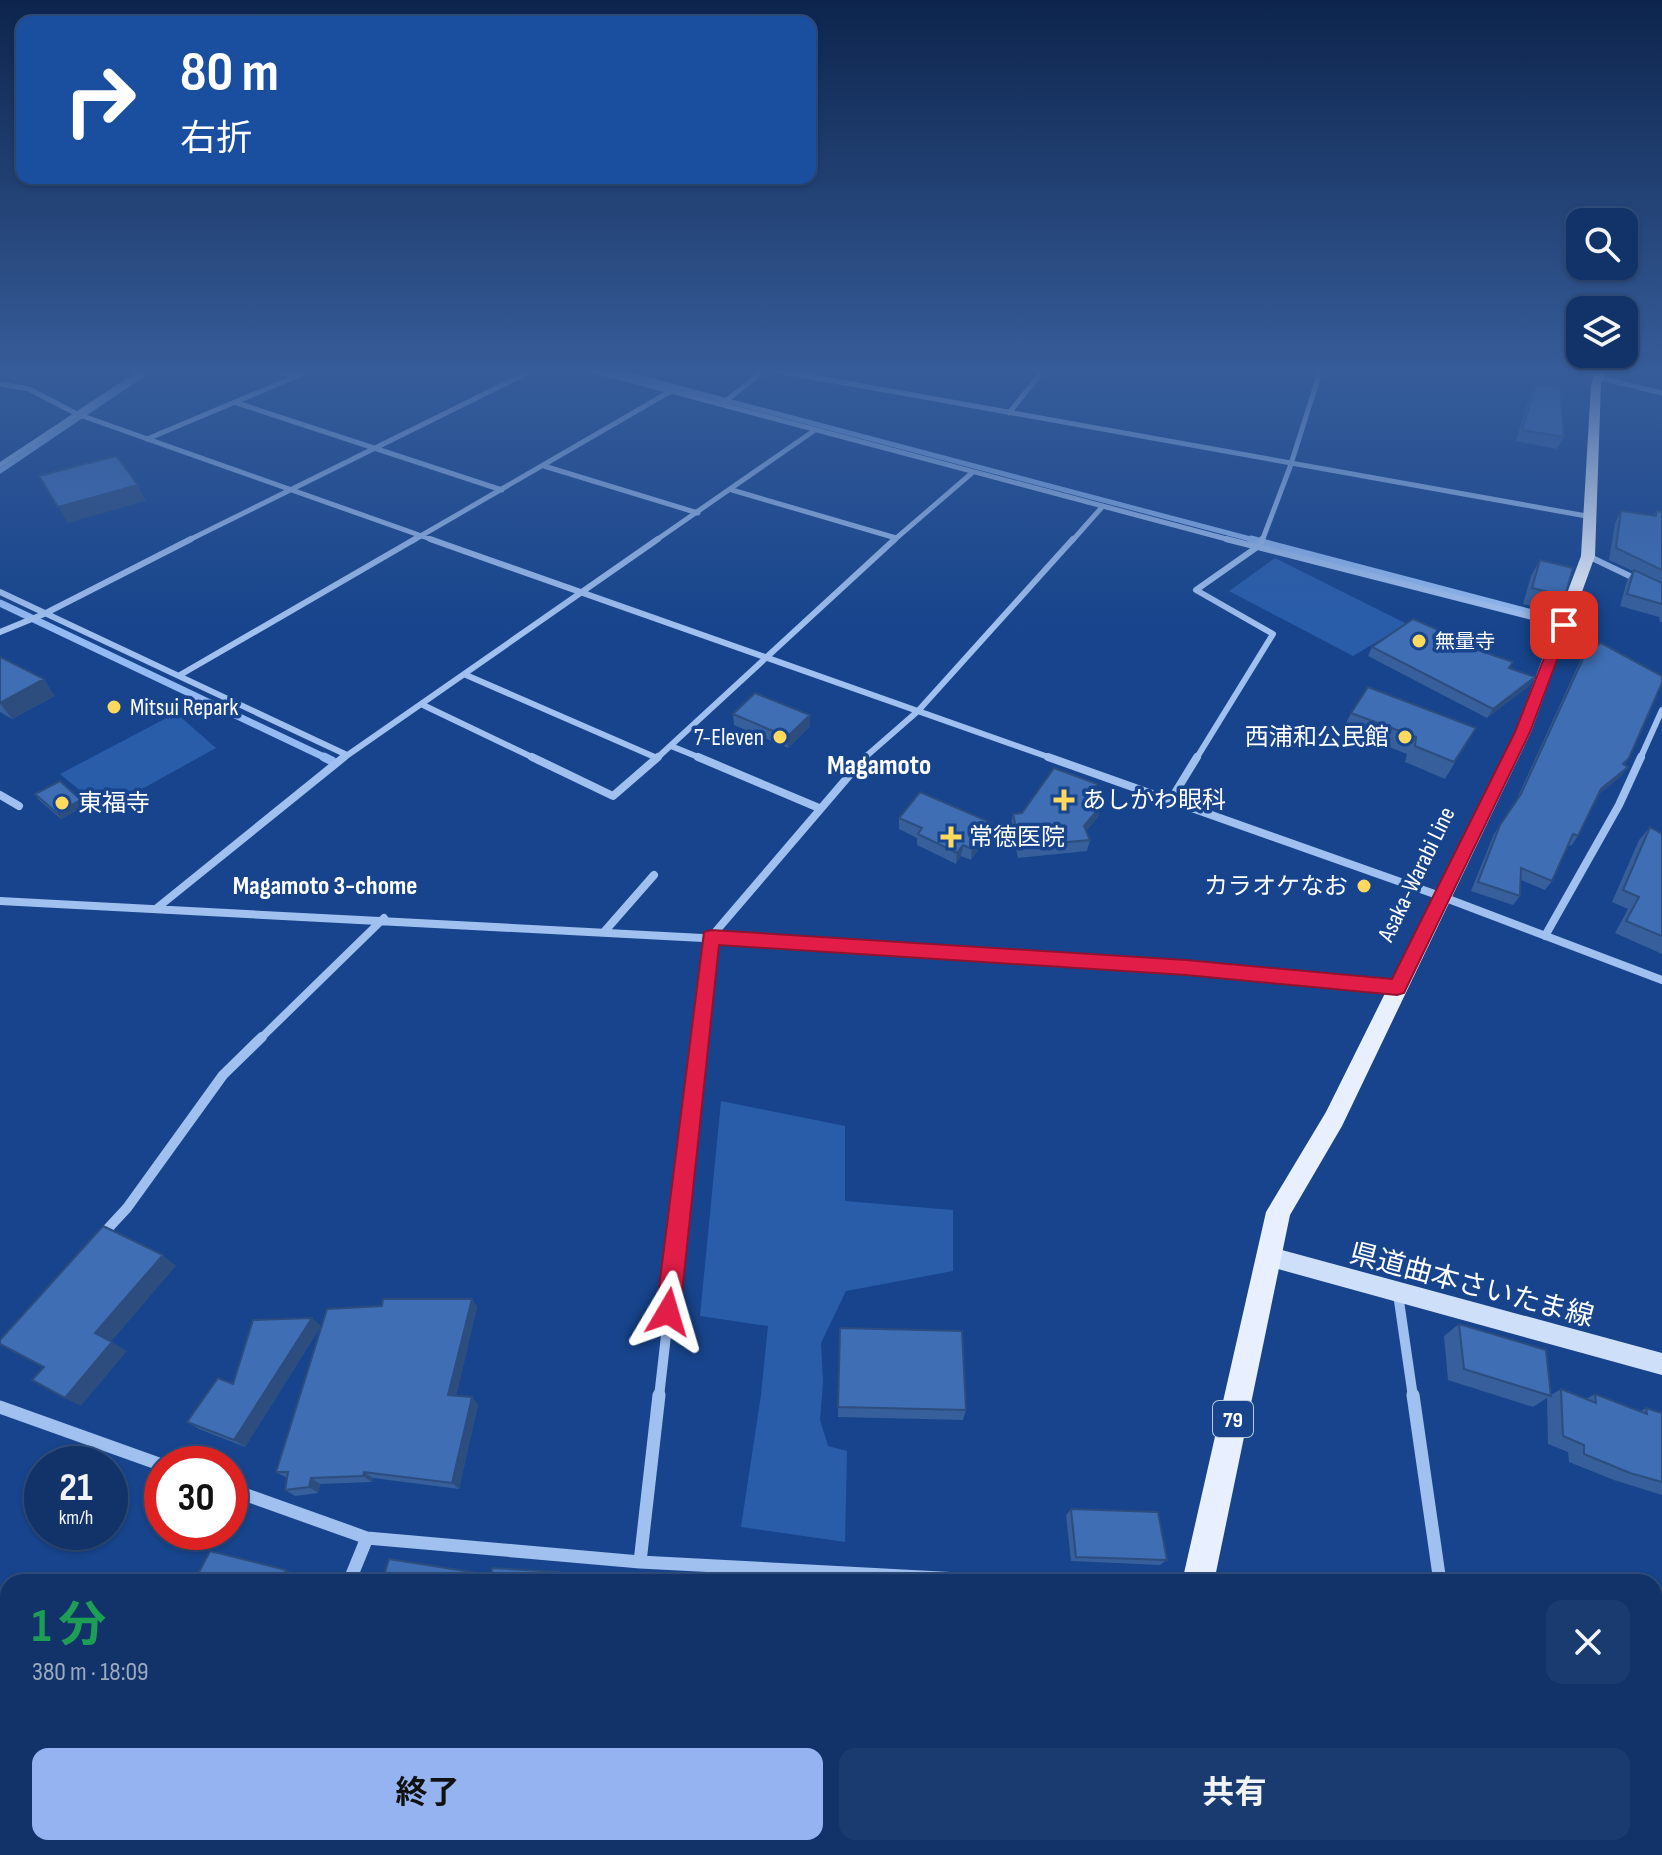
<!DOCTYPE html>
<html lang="ja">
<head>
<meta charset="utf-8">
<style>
  body { margin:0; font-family:"Sofia Sans Condensed","Noto Sans JP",sans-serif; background:#1a3b6f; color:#f1f3f6; height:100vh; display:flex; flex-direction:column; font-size:30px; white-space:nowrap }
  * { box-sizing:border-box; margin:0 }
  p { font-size:26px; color:#9caac0 }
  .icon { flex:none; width:44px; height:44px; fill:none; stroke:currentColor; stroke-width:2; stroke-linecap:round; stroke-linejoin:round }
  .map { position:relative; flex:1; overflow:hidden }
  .details { position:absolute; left:0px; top:1574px; width:1662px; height:282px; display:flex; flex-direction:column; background:#113369; border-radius:24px 24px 0 0; box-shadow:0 2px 6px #0004,0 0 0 2px #304e7d }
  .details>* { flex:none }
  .banner { position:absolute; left:16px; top:16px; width:800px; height:168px; border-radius:16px; box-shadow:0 2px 6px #0004,0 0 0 2px #304e7d; background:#1a4fa0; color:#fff; overflow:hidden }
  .tools { position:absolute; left:1566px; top:208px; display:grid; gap:16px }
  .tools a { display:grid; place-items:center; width:72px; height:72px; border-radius:16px; background:#113369; box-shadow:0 2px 6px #0004,0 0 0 2px #304e7d; font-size:40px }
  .speed { position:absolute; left:24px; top:1446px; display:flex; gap:16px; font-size:40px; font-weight:700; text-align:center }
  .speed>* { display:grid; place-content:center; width:104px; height:104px; border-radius:50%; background:#113369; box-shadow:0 2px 6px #0004,0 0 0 2px #304e7d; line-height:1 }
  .speed small { font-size:20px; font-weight:400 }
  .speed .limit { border:12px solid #d22; background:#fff; color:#111 }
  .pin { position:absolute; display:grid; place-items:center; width:68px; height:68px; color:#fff; margin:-34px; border-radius:16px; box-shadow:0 4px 12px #0006 }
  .me { position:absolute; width:88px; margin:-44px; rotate:7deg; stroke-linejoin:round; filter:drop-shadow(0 0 6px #0008) }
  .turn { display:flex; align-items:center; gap:28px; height:168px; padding:0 32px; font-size:36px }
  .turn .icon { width:104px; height:104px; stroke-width:2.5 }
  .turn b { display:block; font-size:56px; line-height:68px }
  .round { display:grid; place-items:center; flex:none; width:84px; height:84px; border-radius:16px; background:#1a3b6f }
  .headline { display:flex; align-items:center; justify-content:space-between; height:136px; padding:0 32px }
  h1 { font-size:48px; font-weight:700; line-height:60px; color:#1e9e55 }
  .button { display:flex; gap:16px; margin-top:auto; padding:16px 32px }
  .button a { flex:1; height:92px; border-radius:16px; background:#95b2f1; color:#111; font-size:32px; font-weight:700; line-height:92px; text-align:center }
  .button a+a { background:#1a3b6f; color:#f1f3f6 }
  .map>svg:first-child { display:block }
  .green { fill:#295daa }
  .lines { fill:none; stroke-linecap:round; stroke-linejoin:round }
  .stream-far2 { stroke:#93baf2; stroke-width:5 }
  .stream-far1 { stroke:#93baf2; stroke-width:7 }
  .stream { stroke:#93baf2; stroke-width:9 }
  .minor-far4 { stroke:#a0c0ef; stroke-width:5 }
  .minor-far3 { stroke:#a0c0ef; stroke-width:6 }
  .minor-far2 { stroke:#a0c0ef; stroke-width:8 }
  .minor-far1 { stroke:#a0c0ef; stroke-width:10 }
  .minor { stroke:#a0c0ef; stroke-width:13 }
  .secondary { fill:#cedffa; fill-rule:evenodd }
  .primary { fill:#e8f0ff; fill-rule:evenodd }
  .wall { fill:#365f9b }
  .shaded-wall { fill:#2c4d7e }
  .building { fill:#3f6eb4; stroke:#2c4d7e; stroke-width:2 }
  .route { fill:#e11d48; stroke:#92132f; stroke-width:2 }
  .poi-dot { fill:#ffd85e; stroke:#17448c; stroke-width:3 }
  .labels { text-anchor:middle; stroke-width:7; stroke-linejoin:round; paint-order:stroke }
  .far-poi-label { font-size:20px; fill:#fff; stroke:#17448c; text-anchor:start }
  .shield { fill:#17448c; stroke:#b9c7dc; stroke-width:2 }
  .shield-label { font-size:22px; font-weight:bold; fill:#fff }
  .poi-label { font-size:24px; fill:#fff; stroke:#17448c; text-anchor:start }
  .street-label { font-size:24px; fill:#fff; stroke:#17448c }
  .neighbourhood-label { font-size:26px; font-weight:bold; fill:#fff; stroke:#17448c }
  .quarter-label { font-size:28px; font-weight:bold; fill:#fff; stroke:#17448c }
  .near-street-label { font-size:28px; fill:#fff; stroke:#17448c }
</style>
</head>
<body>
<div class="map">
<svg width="1662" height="1855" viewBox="0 0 1662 1855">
  <rect width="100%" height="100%" fill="#17448c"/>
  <path class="green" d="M1275,558L1407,624L1353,656L1229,591Z
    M176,713L216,748L104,810L60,774Z
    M721,1101L845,1126V1201L953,1210V1271L846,1291L821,1343L823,1382L820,1420L828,1446L847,1451L845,1542L741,1527L761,1395L768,1326L700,1316Z"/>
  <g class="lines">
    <path class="stream-far2" d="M607,369L1258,541
      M0,471L151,369"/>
    <path class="stream-far1" d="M1251,539L1555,619
      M0,603L328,759"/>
    <path class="stream" d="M324,757L332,761"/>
    <path class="minor-far4" d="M274,369L296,376
      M588,369L1234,541
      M768,369L1592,517
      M1571,369L1598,375
      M1597,377L1662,393
      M0,384L29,389L77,414L436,541
      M234,402L502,490
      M722,404L766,369
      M1009,413L1044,369
      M147,439L314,369
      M0,465L145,369
      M544,466L698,513
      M732,490L896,538
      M187,541L535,369
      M412,541L671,391
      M655,541L815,430
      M893,541L973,472
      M1072,541L1102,507
      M1262,541L1290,467L1321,369"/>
    <path class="minor-far3" d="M430,539L1054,759
      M1226,539L1564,625
      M1588,556L1638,580
      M0,592L347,755
      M0,632L44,614L191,539
      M180,675L415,539
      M466,675L657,758
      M423,705L536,759
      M671,746L703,759
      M342,759L658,539
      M656,759L895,539
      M863,759L918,711L1073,539
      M1196,759L1273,634L1196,590L1260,545L1262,539
      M1640,759L1662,710"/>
    <path class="minor-far2" d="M532,757L613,796L658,757
      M698,757L819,808
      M1048,757L1443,897L1662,980
      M0,795L19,806
      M1170,801L1197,757
      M0,901L873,947L1396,987
      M157,908L344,757
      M604,932L654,875
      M1545,936L1619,805L1641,757
      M260,1039L384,918
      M699,1039L711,937L865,757"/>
    <path class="minor-far1" d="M101,1236L127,1208L223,1075L262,1037
      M1398,1294L1413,1397
      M659,1397L700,1037"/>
    <path class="minor" d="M1413,1395L1440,1582
      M0,1407L162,1465
      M230,1489L367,1538L640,1562L1016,1582
      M640,1562L659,1395
      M349,1582L367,1538
      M1654,1658L1662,1660
      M1580,1848L1584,1855
      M239,1855L242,1848"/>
    <path class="secondary" d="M1267,1246L1662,1353V1375L1267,1266L1260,1263L1257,1256L1260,1249Z"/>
    <path class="primary" d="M1597,369H1607L1601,384L1595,556L1531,732L1342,1126L1290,1215L1214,1582H1182L1266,1212L1326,1112L1515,732L1581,556L1591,384Z
      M1128,1848H1164L1162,1855H1126Z"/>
  </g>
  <path class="wall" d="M1536,384L1564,437L1557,449L1516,441L1530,395Z
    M1621,511L1654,516L1657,511L1662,512V622H1660L1659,617L1620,606L1627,581L1633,571L1609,560L1615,523Z
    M1540,560L1565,596L1556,612L1523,604L1531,576Z
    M1450,635L1447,639L1509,668L1535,677L1529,686L1487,718L1368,656L1372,647Z
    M1586,652L1629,758L1624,765L1628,767L1621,776L1598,795L1578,836L1571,846L1569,845L1552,881L1545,890L1521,880L1520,896L1513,905L1471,891L1494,834L1515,803L1580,661Z
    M0,657L55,696L12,719L0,712Z
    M1351,713L1476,728L1445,779L1405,762L1407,754L1343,729Z
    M733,714L810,726L788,748L734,725Z
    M35,794L81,800L85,806L61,819L39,800Z
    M1094,795L1096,804L1101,806L1098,817L1086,831L1090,840L1087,851L1018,858L1011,825L1013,814L1022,813Z
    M899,818L992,823L990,834L971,860L961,856L956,864L917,845V838L899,829Z
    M1650,827L1662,833V954L1615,933L1628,909L1612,902L1639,840Z
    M472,1299L477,1307L456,1396L478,1404L459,1489L373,1478L372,1482L320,1484L318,1493L295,1496L285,1490L287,1478L276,1472L382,1306Z
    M1459,1324L1551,1395L1561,1389L1586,1399L1595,1394L1641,1411L1646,1408L1662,1413V1495L1614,1480L1569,1462L1568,1452L1548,1444L1547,1398L1533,1407L1448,1380L1444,1336Z
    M321,1326L245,1447L199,1429L187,1422L233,1384Z
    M840,1328L966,1410L963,1420L838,1417Z
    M1071,1509L1167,1560L1160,1565L1071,1561L1066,1515Z
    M1018,1848H1089L1102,1855H1016Z"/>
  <path class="shaded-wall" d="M138,485L146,501L68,523L58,507Z
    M1535,677L1529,686L1487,718L1493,709Z
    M44,679L55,696L12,719L0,703Z
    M810,715V726L788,748L787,737Z
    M1628,767L1621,776L1594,798L1601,789Z
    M81,800L85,806L61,819L57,813Z
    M1101,806L1098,817L1081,837L1084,826Z
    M992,823L990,834L971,860L972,849Z
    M963,845L961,856L956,864L957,853Z
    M163,1255L176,1266L110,1343L95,1333Z
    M472,1299L477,1307L455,1402L448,1395Z
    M312,1318L321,1326L245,1447L234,1440Z
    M112,1342L127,1351L81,1406L65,1398Z
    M472,1397L478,1404L459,1489L452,1483Z
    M364,1472L373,1478L372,1482L363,1476Z
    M311,1478L320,1484L318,1493L309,1487Z
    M286,1570L296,1574L292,1582H280Z
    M559,1572L566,1578L565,1582H557Z
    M175,1848H189L186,1855H172Z"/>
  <path class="building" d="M1536,384L1560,387L1564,437L1522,430Z
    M116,456L138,485L58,507L39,476Z
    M1621,511L1656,516L1657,511L1662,512V570L1616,548Z
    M1540,560L1573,568L1565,596L1532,588Z
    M1634,570L1662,583V604L1627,594Z
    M1413,619L1450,635L1445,639L1513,662L1509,668L1535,677L1493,709L1372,647Z
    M1601,643L1662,676V683L1629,758L1623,764L1628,767L1601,789L1578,836L1573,834L1552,881L1521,868L1520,896L1478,882L1500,825L1521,794L1586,652Z
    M0,657L44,679L0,703Z
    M1368,687L1476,728L1454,762L1415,746L1416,737L1351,713Z
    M755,693L810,715L787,737L733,714Z
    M1054,768L1097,784L1092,794L1098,797L1094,803L1101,806L1084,826L1090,840L1020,846L1013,814L1022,813Z
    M60,781L81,800L57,813L35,794Z
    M920,792L992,823L972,849L963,845L957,853L918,834L922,828L899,818Z
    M1650,827L1662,834V936L1626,921L1639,897L1623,890Z
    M103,1226L163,1255L95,1333L112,1342L65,1398L32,1380L44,1367L0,1344V1340Z
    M383,1299H472L448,1395L472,1397L452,1483L364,1472L363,1476L311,1478L309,1487L285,1490L288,1472H276L327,1309L382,1306Z
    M312,1318L234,1440L187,1422L218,1378L233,1384L253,1320Z
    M1459,1324L1546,1350L1551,1396L1464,1369Z
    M840,1328L962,1331L966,1410L838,1407Z
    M1561,1389L1596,1403L1595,1394L1647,1414L1646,1408L1662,1413V1482L1630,1473L1584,1454V1445L1563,1436Z
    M1071,1509L1158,1512L1167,1560L1076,1557Z
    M210,1551L286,1570L280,1582H194Z
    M389,1559L491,1575L492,1568L559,1572L557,1582H382Z
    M81,1848H175L172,1855H98Z
    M1027,1848H1089L1102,1855H1025Z"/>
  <linearGradient id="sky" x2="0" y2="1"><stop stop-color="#0d254d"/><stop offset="0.59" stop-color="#365c99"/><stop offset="1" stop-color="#365c99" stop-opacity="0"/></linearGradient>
  <rect width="1662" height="629" fill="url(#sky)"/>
  <path class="route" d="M1564,621L1570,625L1530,732L1404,993L1397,995L1186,975L719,945L680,1312L677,1321L668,1324L660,1321L656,1312L704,932L711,930L1186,960L1392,979L1515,732L1557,625Z"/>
  <g class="poi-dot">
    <circle cx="1419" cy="641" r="8"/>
    <circle cx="114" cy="707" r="8"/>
    <circle cx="780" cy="737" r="8"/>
    <circle cx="1405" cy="737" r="8"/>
    <path d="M1060 788h8v8h8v8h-8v8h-8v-8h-8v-8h8z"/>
    <circle cx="62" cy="803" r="8"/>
    <path d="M947 825h8v8h8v8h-8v8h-8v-8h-8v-8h8z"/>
    <circle cx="1364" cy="886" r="8"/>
  </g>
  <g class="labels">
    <g class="far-poi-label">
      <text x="1435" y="648">無量寺</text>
    </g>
    <rect class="shield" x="1213" y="1401" width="40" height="36" rx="6"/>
    <g class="shield-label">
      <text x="1233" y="1427">79</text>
    </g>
    <g class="poi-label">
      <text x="130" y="715">Mitsui Repark</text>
      <text x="764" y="745" text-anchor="end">7-Eleven</text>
      <text x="1389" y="745" text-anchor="end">西浦和公民館</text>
      <text x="1082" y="808">あしかわ眼科</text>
      <text x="78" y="811">東福寺</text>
      <text x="969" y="845">常徳医院</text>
      <text x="1348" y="894" text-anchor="end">カラオケなお</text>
    </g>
    <g class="street-label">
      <text transform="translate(1416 874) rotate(-64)" y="8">Asaka-Warabi Line</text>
    </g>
    <g class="neighbourhood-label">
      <text x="325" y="894">Magamoto 3-chome</text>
    </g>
    <g class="quarter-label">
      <text x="879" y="774">Magamoto</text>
    </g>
    <g class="near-street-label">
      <text transform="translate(1472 1284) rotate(15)" y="10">県道曲本さいたま線</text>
    </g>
  </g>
</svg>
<div class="tools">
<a><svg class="icon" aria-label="search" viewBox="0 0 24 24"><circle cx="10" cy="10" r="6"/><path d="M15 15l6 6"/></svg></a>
<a><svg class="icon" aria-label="layers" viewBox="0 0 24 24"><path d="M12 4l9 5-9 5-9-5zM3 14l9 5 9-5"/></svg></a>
</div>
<div class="speed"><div>21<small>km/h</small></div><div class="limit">30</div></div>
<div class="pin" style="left:1564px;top:625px;background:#d93025"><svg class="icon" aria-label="arrive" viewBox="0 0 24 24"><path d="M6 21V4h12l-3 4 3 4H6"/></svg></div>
<svg class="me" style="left:668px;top:1312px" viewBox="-20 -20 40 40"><path d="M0-17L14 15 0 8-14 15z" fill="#e11d48" stroke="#fff" stroke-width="4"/></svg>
<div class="banner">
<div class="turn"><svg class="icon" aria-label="right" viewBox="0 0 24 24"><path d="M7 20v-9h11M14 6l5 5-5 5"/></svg><div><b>80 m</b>右折</div></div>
</div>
<section class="details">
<div class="headline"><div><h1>1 分</h1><p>380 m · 18:09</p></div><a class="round"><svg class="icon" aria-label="close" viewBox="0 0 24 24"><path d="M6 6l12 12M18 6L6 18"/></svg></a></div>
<div class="button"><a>終了</a><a>共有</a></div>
</section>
</div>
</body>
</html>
